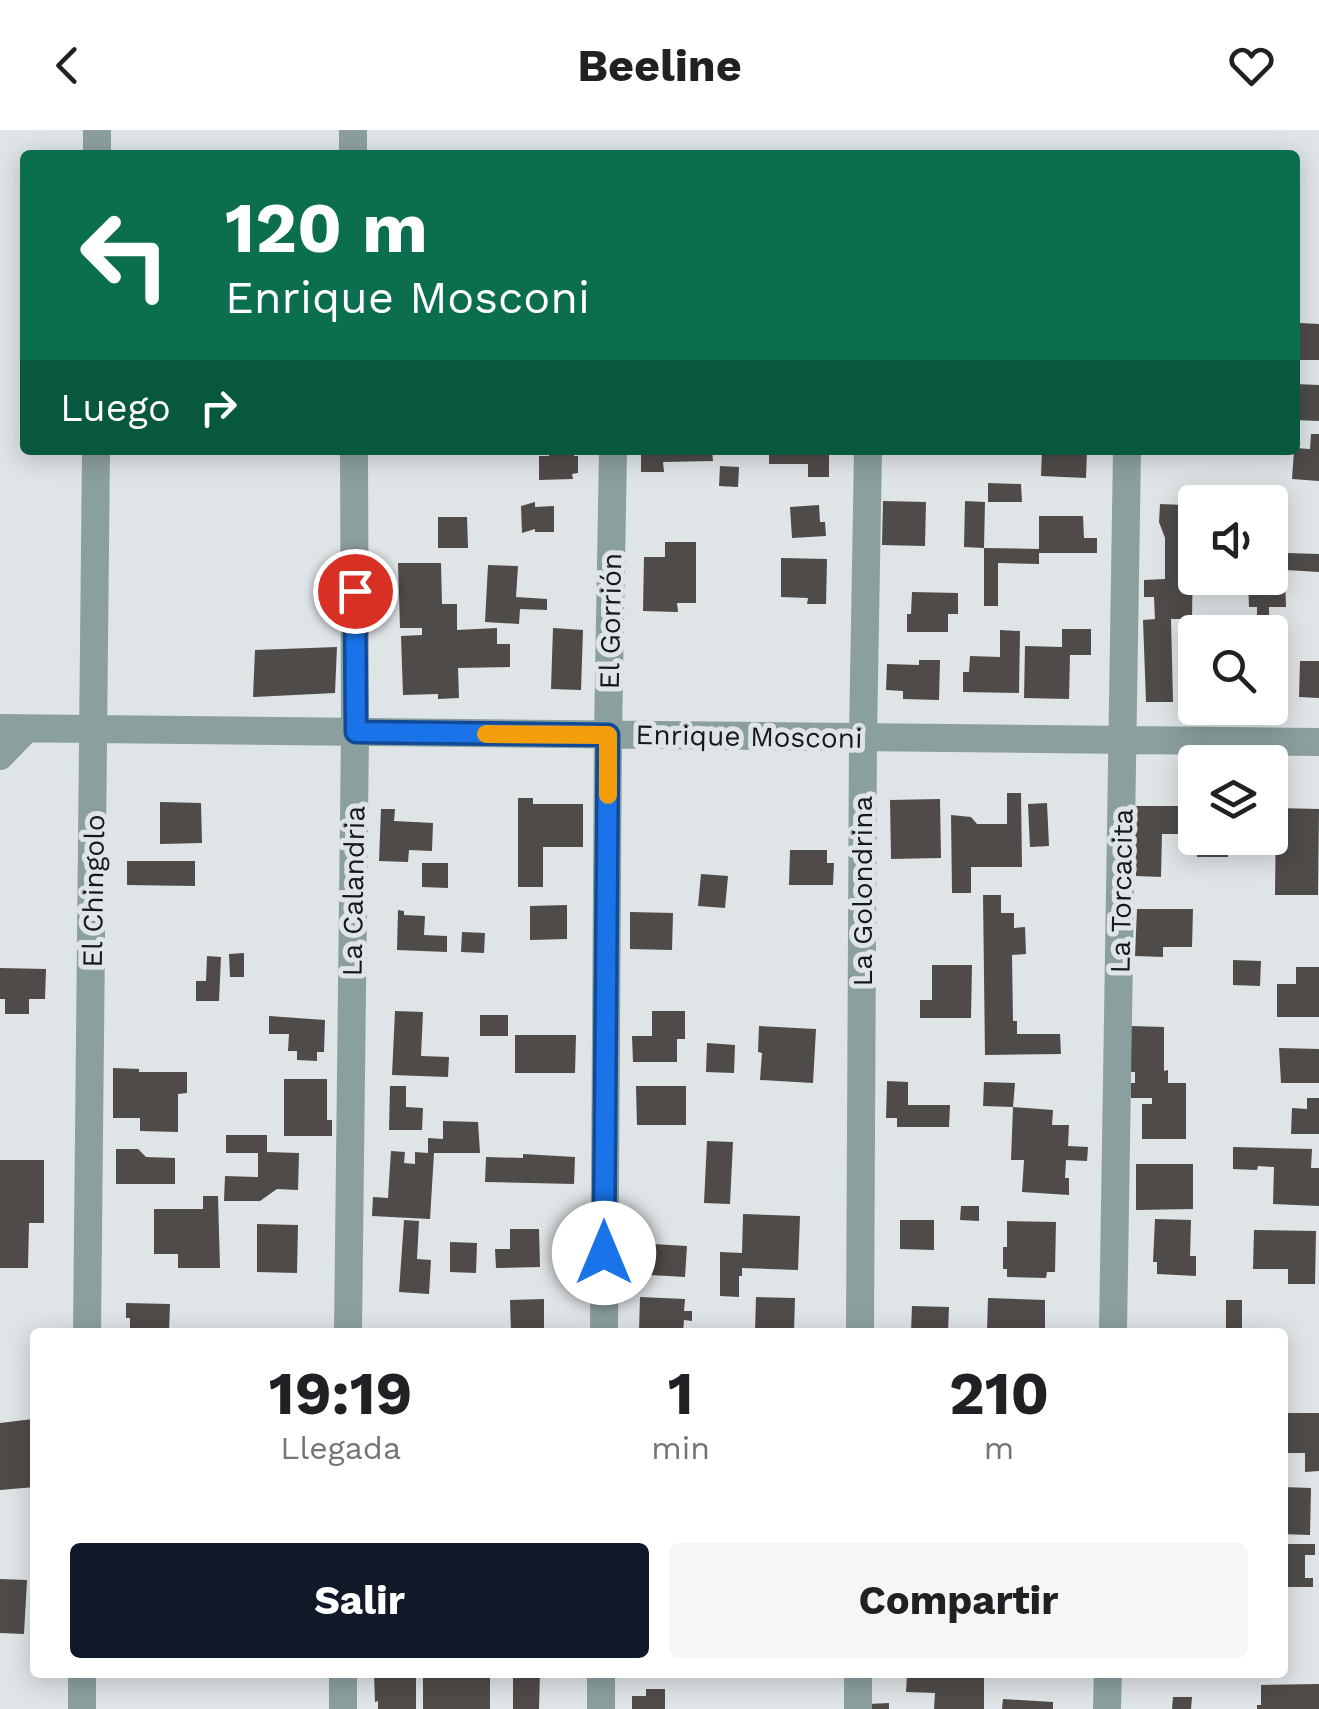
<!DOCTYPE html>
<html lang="es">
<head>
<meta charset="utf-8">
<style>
  body { margin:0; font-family:"Work Sans",sans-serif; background:#f6f6f6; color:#202124; height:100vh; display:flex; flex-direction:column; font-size:38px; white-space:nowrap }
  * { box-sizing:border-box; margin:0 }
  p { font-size:32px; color:#757577 }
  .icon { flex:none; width:55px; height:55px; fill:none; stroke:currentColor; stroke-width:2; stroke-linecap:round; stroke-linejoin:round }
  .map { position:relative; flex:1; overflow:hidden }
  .sheet { position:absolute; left:30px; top:1198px; width:1258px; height:350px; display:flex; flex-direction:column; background:#fff; border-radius:10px; box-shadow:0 5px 25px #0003 }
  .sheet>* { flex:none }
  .top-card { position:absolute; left:20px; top:20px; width:1280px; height:305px; border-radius:10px; box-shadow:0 5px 25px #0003; background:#0b6e4f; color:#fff; overflow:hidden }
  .buttons { position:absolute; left:1178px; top:355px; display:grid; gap:20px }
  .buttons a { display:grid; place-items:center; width:110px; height:110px; border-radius:10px; background:#fff; box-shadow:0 5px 25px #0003; font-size:50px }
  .pin { position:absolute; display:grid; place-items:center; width:85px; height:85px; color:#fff; margin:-42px; border:5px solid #fff; border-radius:50%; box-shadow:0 2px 10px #0007 }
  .me { position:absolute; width:110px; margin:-55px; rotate:0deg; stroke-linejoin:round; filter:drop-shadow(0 0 8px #0008) }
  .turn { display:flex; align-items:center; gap:35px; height:210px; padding:0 40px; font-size:45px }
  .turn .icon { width:130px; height:130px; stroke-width:2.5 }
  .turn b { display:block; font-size:70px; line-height:85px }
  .then { display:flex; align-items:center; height:95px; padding:0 40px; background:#0003; gap:20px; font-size:38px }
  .eta { display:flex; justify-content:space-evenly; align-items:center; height:170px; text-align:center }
  .eta b { font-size:60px; font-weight:700; line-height:70px }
  .cta { display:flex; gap:20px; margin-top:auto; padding:20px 40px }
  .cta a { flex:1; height:115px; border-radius:10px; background:#111827; color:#fff; font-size:40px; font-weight:700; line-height:115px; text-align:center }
  .cta a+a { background:#f6f6f6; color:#202124 }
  header { display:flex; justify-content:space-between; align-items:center; height:130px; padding:0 40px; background:#fff; font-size:45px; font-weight:700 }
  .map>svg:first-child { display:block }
  .building { fill:#4f4b49 }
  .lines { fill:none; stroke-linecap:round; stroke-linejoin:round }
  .street { stroke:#8c9f9f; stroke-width:28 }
  .route-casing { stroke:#114b97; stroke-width:25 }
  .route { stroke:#1a73e8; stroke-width:18 }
  .slow { stroke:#f59e0b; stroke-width:18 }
  .labels { text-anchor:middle; stroke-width:10; stroke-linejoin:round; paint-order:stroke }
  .street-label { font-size:28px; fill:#171819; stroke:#dfe4e7 }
</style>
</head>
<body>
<header><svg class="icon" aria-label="back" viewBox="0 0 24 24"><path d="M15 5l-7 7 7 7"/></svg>Beeline<svg class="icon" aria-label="heart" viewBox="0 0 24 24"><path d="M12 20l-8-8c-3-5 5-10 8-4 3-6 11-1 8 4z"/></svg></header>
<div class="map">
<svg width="1319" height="1579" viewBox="0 0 1319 1579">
  <rect width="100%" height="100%" fill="#dfe4e7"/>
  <path class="building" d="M1300,193L1319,194V230H1299Z
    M1295,254L1319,255V291L1295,290Z
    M1311,304H1319V351L1292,349L1294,320L1295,318L1310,319Z
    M549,320H574V326H578V343L572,344L573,349L539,350V326H549Z
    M641,320H712L713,331L663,332L664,342H641Z
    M769,320H829V347H808V334H769Z
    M1042,320H1087L1086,348L1041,346Z
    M720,336L739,337L738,357L719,356Z
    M988,353L1021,354L1022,372H988Z
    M883,371L926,372L925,416L882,415Z
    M965,371L985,372L984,418L964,417Z
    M535,372V377L554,376V402H535V399L522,403L521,376Z
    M1160,374L1184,375L1183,392L1189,411L1188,425L1193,424L1192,489H1171L1173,572H1146L1143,490L1155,489L1154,467H1144V450L1165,449V408L1159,392Z
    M819,375L820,392H825L826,406L792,408L790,377Z
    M1039,386H1083L1084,408H1097V423H1039V434L998,433V476H984V418L1039,419Z
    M438,387H467L468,418H438Z
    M665,412H696V473H677L678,482L643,481L644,427H665Z
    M1287,423L1319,424V442L1286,440Z
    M781,428L827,429L826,474H807L808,468L781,467Z
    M398,433H441L442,474H457V500L497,498V514H510V537L458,538L459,568L438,569V564L403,565L401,506L422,505V498H400Z
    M488,435L518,436L516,467L547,469V480L520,479L519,494L485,492Z
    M1285,449L1286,477H1269V485L1257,486V477H1249L1248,450Z
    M912,462L958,463V484H948V502H907V484H911Z
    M553,498L583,500L581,560L551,559Z
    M1062,499H1091V525H1070L1069,569L1024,568L1025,516L1062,517Z
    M1000,500L1020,501L1019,563L963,562V542H969L970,526L1000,527Z
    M337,517L335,563L253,567L255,520Z
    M919,530H940L939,570L903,569V561L886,560L887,534L919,535Z
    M1300,531H1319V568L1299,567Z
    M1007,663H1021L1022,737H971V763H952L951,685L971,687L977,694H1007Z
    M518,668H533V674H583V717H543V757H518Z
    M940,669L941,728L891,729L890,670Z
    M160,672L201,673L202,713L160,714Z
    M1047,673L1049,716L1030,717L1028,674Z
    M1134,676H1191V704H1162L1161,747L1136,746Z
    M1276,678L1319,679L1318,765H1275Z
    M381,679H395L394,691L433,693L432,721L409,720L408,732L379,731Z
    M1196,708H1228V727H1197Z
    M790,720H827V733H834L833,755H789Z
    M127,731H195V756L127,755Z
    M422,733H448V758L422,757Z
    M701,744L728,746L725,778L698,776Z
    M983,765H1001V783H1014V798L1025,797L1026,824L1012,825L1013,891H1017V904H1060L1061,924L985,925Z
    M567,775V809L530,810V776Z
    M1137,779H1193L1192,817H1163V827L1135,826Z
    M398,780L404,781V785L425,786L424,805L447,806V822L397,820Z
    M630,782L673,783L672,820L630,819Z
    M462,802L485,803L484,823L461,822Z
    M244,823V847H230L229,824Z
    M207,826L221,827L219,871H196V851H206Z
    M1233,830L1261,831L1260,856L1233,855Z
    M932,835H972L971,888H920V870H932Z
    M1296,837H1319V887H1277V854H1296Z
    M0,838L46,839L45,869H29V884H5V869H0Z
    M395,881L423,882L421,926L449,927L448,947L392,945Z
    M652,881H685V909H677V932H633L632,906H652Z
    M480,885H508V906H480Z
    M269,886L325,890L324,922H317V931L297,930V921H288L289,904H269Z
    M759,896L816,899L813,953L760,950L762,923L758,922Z
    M1130,896L1164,897V941L1168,940V953H1186V1009H1142V974H1152V968H1131L1130,953H1135V942H1130Z
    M515,905H576L575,943H515Z
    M707,913L735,915L734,943L706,942Z
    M1279,918L1319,919V953H1281Z
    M113,938L139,939V942H187V963L178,964V1002L140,1001V988H113Z
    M284,949H327V990H332V1006H284Z
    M887,951L908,952V975H950L949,997H897V988H886Z
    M984,952L1015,953L1013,977L983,976Z
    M390,956H406V977L423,978L422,1000H389Z
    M636,956H686V995H637Z
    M1307,968H1319V1004H1291L1292,978L1307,979Z
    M1013,977L1053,980L1052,995H1069L1068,1016L1088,1017L1087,1031L1066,1030L1065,1048H1069V1065L1022,1062L1024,1030H1011Z
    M443,991L478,992L480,1023H434L430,1089L372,1086L373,1067L388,1068L391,1021L405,1022L404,1033L415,1034V1022L428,1023V1008L443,1009Z
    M226,1005H267V1022L299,1023L298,1060L277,1059L260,1071H224L225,1046L258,1047V1023H226Z
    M707,1011L733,1012L730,1074L704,1073Z
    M1233,1017L1312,1019L1311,1038H1319V1076L1273,1074L1274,1037L1258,1036L1257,1040L1233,1039Z
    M116,1019H138L146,1027L175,1028V1054H116Z
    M523,1024L575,1027L574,1054L485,1052L486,1027L523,1028Z
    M0,1030H44V1093H29L28,1138H0Z
    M1136,1034H1193V1079L1136,1080Z
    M203,1066H218L220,1138H178V1124H154V1079H203Z
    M961,1076H979V1091L960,1090Z
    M743,1084L800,1086L798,1140L742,1138V1146H739V1167L720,1166V1122L742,1123Z
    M1155,1089L1191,1090L1190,1126H1196V1146L1157,1144V1132H1153Z
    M404,1090L419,1091L417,1129L431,1130L429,1164L399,1162Z
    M900,1090H934V1120L900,1119Z
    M1007,1091L1056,1092L1055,1142H1047L1046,1148L1007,1147V1139H1003V1117H1007Z
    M257,1094L298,1095L297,1143L257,1142Z
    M510,1099H539L540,1137L496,1138L495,1119H510Z
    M1254,1100L1316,1101L1315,1154H1288V1139H1253Z
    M450,1112L477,1113L476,1143L450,1142Z
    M652,1114L687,1116L685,1147L650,1145Z
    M640,1167L685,1169L684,1181H692V1191L684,1190L683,1202L639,1201Z
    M756,1167L795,1168L794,1202H755Z
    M988,1168L1045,1170V1202H987Z
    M544,1169V1202H511L510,1170Z
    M1226,1170H1242V1202H1226Z
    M126,1173L170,1174L169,1202H130V1188H126Z
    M912,1176L949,1177L948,1202H911Z
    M1282,1283H1319V1341L1305,1342V1323H1282Z
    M33,1289L35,1357L0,1360V1293Z
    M1282,1357L1311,1358L1310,1405L1282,1404Z
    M1286,1414H1315V1425H1305V1448H1313V1457H1282V1424H1286Z
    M0,1449L27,1450L24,1504L0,1503Z
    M513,1542H540L539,1579H513Z
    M934,1542H984V1579H934L935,1563L906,1562L907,1545L934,1546Z
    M374,1544H398V1548H416V1579H378V1571L375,1572Z
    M423,1545H490V1579H423Z
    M1319,1554V1579H1257V1575H1261V1555Z
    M646,1559H665V1579H632V1566H646Z
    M1173,1567H1192L1191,1579H1172Z
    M1003,1569L1053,1572V1579H1002Z
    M889,1573V1579H869V1574Z"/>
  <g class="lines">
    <path class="street" d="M353,0V25
      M97,25V0
      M0,598L1319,612
      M0,626L26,599
      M87,1202L96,320
      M348,1202L355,602L354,320
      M604,1202L608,605L613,320
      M860,1202L863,607L868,320
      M1113,1202L1127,320
      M82,1579V1542
      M343,1579V1542
      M601,1579V1542
      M858,1579V1542
      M1107,1579L1108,1542"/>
  </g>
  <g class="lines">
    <defs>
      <path id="route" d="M355,461L356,602L608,605L604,1123"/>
    </defs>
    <use href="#route" class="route-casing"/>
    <use href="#route" class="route"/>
    <path class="slow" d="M486,604L608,605V665"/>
  </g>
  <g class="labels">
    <g class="street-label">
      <text transform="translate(610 491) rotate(-89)" y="10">El Gorrión</text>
      <text transform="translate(749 606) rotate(1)" y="10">Enrique Mosconi</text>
      <text transform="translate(93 761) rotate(-89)" y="10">El Chingolo</text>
      <text transform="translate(353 761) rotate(-89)" y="10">La Calandria</text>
      <text transform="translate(862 761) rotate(-90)" y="10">La Golondrina</text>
      <text transform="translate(1121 761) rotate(-89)" y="10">La Torcacita</text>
    </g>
  </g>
</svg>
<div class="buttons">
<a><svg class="icon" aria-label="sound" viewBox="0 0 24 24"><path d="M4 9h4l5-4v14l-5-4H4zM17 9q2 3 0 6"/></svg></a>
<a><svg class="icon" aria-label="search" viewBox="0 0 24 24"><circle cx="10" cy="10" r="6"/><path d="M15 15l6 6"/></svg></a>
<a><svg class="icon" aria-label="layers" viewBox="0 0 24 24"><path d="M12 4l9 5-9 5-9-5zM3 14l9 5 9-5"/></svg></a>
</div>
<div class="pin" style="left:355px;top:461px;background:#d93025"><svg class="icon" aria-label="arrive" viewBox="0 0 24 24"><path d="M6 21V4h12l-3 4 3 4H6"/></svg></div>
<svg class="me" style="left:604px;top:1123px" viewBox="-20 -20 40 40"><circle r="19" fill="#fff"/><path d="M0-13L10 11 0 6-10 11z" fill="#1a73e8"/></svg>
<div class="top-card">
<div class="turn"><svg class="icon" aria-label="left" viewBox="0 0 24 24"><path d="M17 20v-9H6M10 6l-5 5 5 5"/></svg><div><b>120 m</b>Enrique Mosconi</div></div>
<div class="then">Luego<svg class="icon" aria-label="right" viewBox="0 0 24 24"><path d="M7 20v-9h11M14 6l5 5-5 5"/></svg></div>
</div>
<section class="sheet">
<div class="eta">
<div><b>19:19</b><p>Llegada</p></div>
<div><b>1</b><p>min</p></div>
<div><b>210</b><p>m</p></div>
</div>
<div class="cta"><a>Salir</a><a>Compartir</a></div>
</section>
</div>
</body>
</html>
